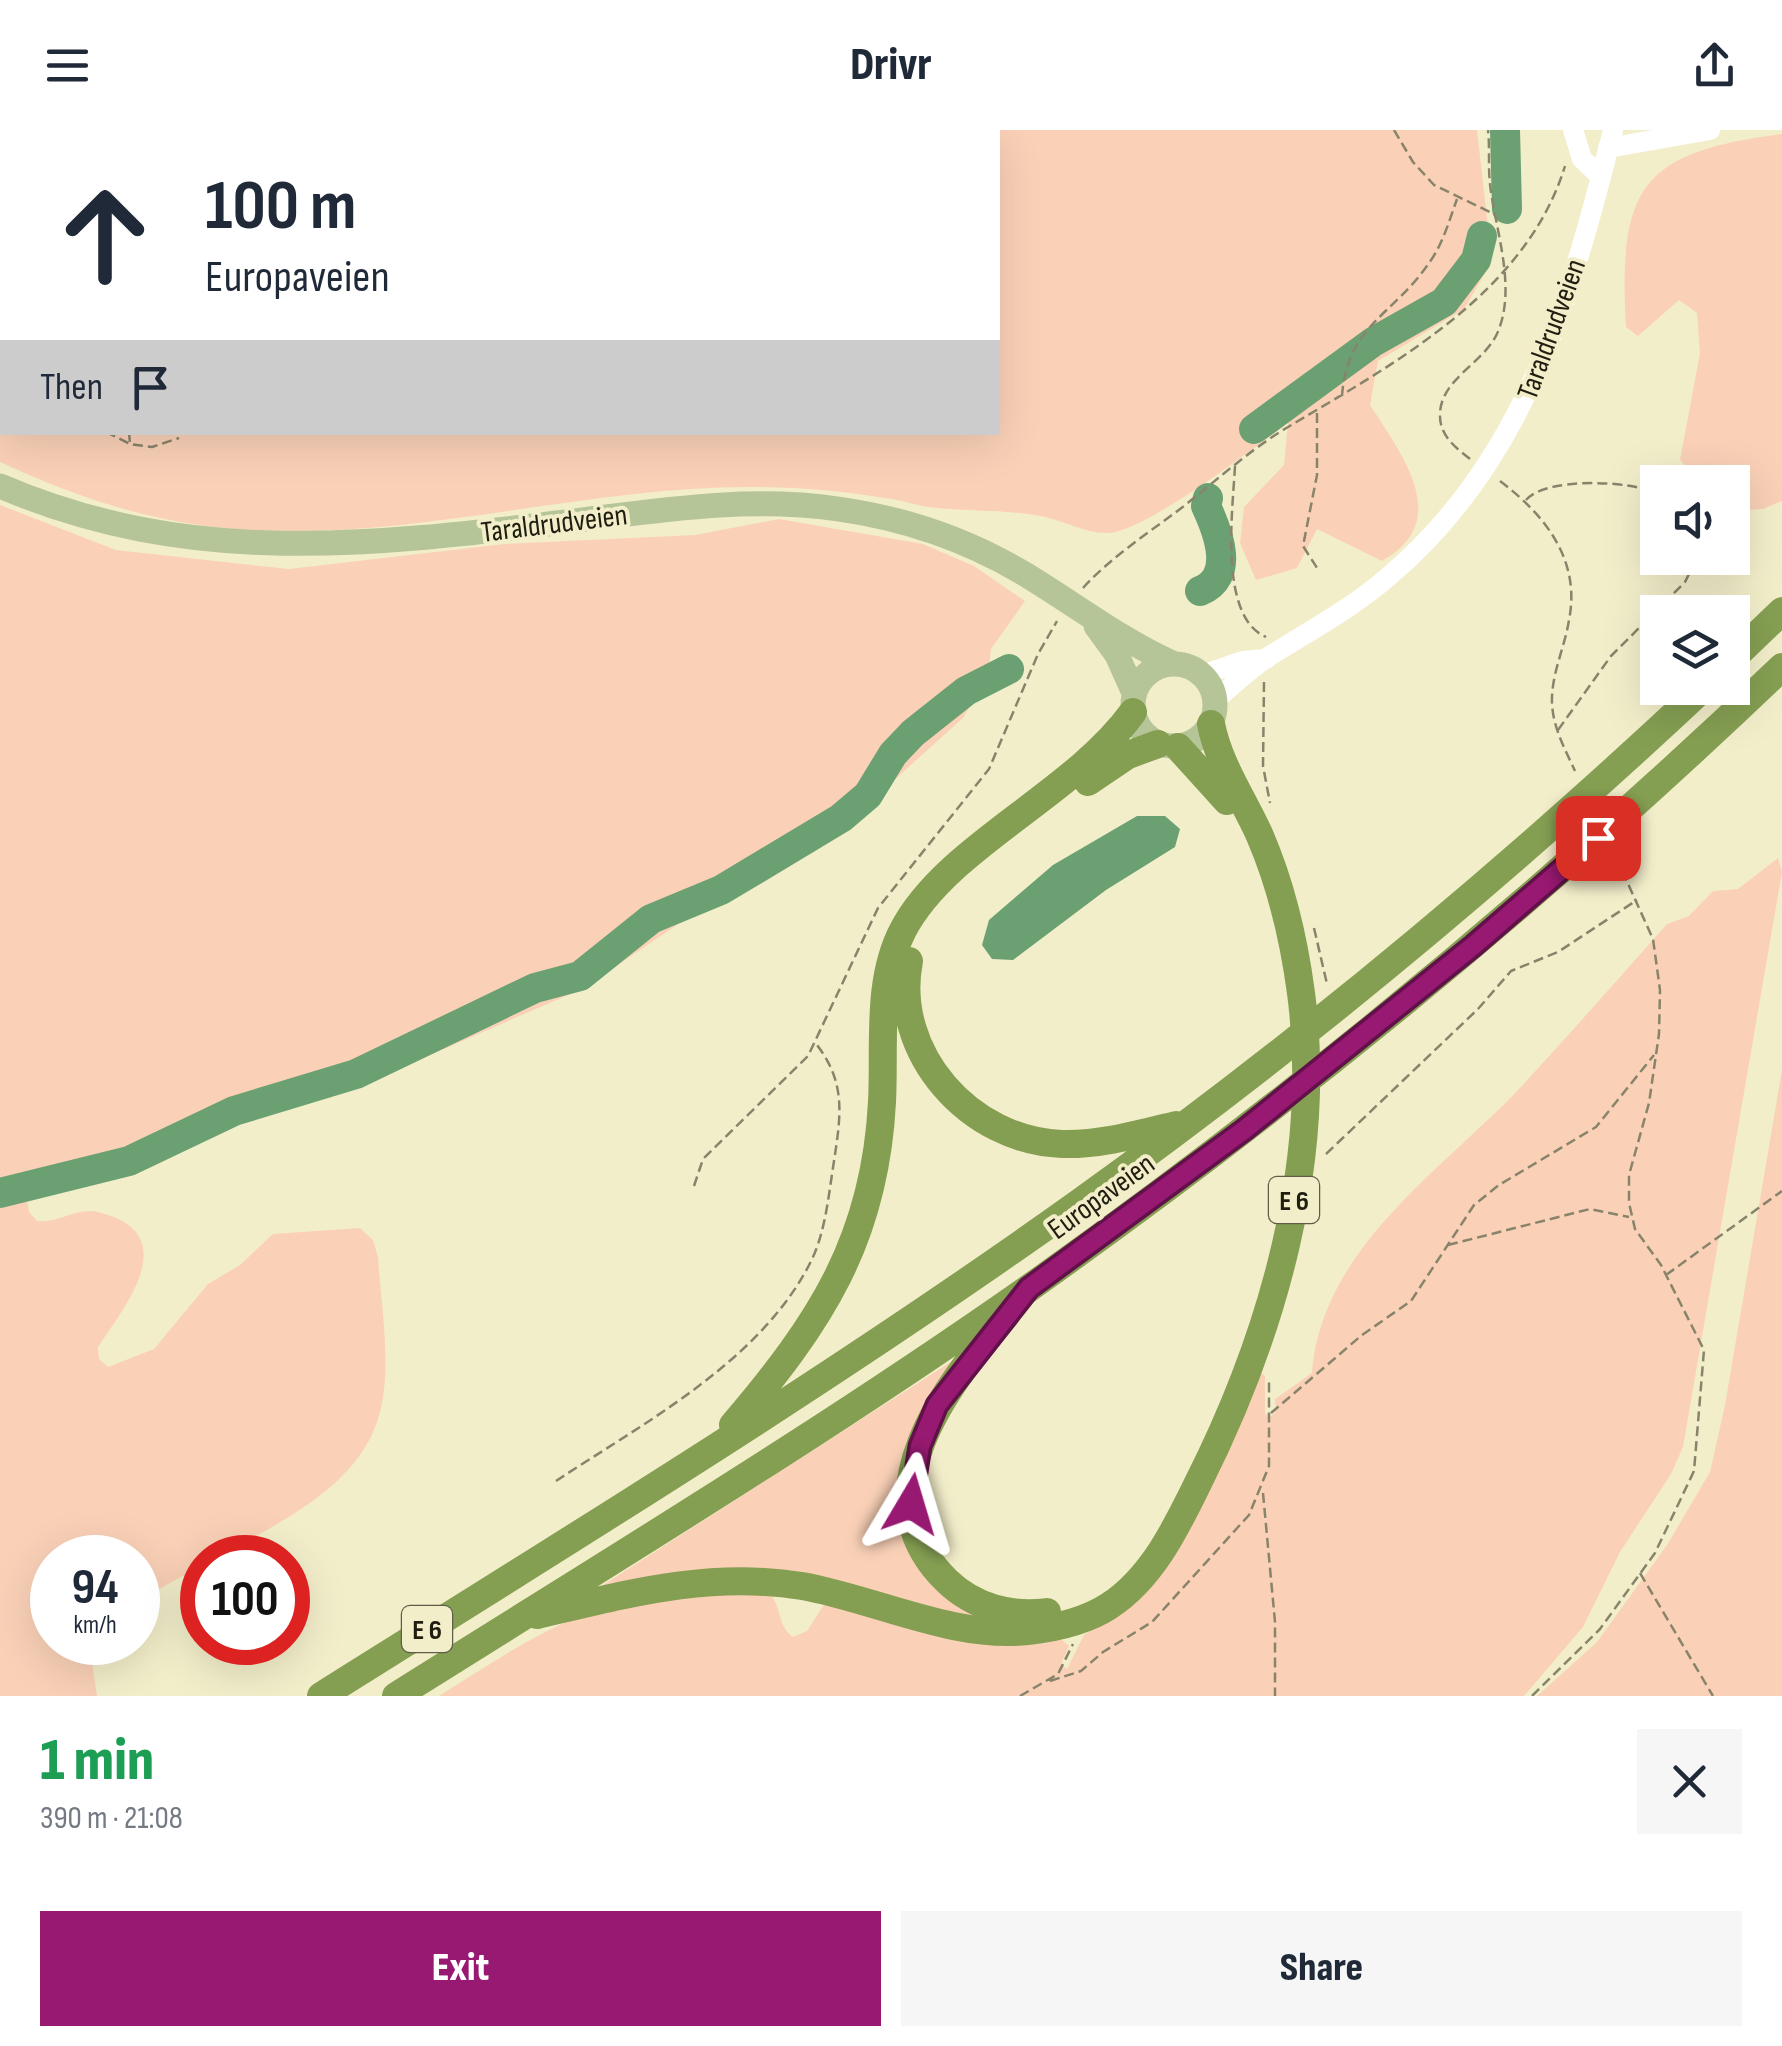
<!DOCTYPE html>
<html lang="en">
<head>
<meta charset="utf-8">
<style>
  body { margin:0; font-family:"Sofia Sans Condensed",sans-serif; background:#f6f6f7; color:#1f2937; height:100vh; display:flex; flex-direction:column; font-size:38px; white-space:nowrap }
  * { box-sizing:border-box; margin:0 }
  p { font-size:32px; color:#747a83 }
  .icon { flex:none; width:55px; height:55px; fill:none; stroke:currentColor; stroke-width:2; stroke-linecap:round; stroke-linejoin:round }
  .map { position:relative; height:1566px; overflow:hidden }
  .drawer { display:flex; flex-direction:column; background:#fff; flex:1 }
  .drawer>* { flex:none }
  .banner { position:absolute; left:0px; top:0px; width:1000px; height:305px; box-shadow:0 10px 40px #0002; background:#fff; color:#1f2937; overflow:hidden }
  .buttons { position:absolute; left:1640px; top:335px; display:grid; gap:20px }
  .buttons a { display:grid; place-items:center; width:110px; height:110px; border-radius:0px; background:#fff; box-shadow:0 10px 40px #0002; font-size:50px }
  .speed { position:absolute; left:30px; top:1405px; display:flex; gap:20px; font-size:50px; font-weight:700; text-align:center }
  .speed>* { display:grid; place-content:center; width:130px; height:130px; border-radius:50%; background:#fff; box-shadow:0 10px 40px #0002; line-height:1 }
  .speed small { font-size:25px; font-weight:400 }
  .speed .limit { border:15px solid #d22; background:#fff; color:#111 }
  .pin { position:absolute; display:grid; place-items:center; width:85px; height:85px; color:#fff; margin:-42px; border-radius:20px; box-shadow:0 5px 15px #0006 }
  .me { position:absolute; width:110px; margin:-55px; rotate:7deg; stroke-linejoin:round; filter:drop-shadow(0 0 8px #0008) }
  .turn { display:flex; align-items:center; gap:35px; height:210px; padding:0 40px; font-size:45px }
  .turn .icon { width:130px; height:130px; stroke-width:2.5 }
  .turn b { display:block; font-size:70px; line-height:85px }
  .then { display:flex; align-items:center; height:95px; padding:0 40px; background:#0003; gap:20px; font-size:38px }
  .round { display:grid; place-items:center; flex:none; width:105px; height:105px; border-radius:0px; background:#f6f6f7 }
  .head { display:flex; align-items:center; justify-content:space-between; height:170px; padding:0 40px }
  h1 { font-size:60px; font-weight:800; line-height:75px; color:#1e9e55 }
  .action { display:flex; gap:20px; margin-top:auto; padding:20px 40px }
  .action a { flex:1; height:115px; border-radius:0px; background:#971971; color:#fff; font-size:40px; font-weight:800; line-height:115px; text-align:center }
  .action a+a { background:#f6f6f7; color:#1f2937 }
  header { display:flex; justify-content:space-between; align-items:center; height:130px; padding:0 40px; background:#fff; font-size:45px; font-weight:800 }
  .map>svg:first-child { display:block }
  .green { fill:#fad1b7; fill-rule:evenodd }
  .water { fill:#6aa072 }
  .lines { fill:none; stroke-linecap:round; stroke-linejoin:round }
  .river { stroke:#6aa072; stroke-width:30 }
  .path { stroke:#88846b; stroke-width:2.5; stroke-dasharray:10 5; stroke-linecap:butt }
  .minor { stroke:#fff; stroke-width:20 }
  .major { stroke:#b6c597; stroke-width:25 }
  .highway { stroke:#859f52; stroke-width:28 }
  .route-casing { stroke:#621049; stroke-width:25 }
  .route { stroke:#971971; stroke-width:18 }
  .labels { text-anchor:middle; stroke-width:8; stroke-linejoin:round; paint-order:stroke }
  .shield { fill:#f3eeca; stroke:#5f5c48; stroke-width:2.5 }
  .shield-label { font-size:28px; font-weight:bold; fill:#201e10 }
  .street-label { font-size:30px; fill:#201e10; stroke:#f3eeca }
</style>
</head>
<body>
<header><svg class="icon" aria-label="menu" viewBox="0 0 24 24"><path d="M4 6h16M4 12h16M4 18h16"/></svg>Drivr<svg class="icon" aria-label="share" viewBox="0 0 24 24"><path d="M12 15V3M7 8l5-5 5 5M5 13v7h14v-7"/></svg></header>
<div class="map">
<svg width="1782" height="1566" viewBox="0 0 1782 1566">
  <rect width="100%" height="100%" fill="#f3eeca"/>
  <path class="green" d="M0,0H1477L1492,131L1464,179L1378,231L1370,275C1402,325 1454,391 1382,431L1317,399L1297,438L1256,450L1240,413L1244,377L1284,335L1288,293C1253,318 1147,401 1108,403C1086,404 1058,388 1035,385C1002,380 970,381 937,378C920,377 903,370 885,368C841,361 795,357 750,357C572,357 394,417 216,397C140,389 69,364 0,332ZM2,2H998V302H2Z
    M1782,4V371L1763,379L1733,381L1732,352H1700L1680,330L1700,223L1697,183L1679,170L1638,206L1626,197C1618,57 1641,22 1782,4Z
    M0,375L116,420L289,439L504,414L695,405L779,389L923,414L974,436L1025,471L991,519L988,546L963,588L862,679L789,731L702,778L584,858L421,929L135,1032L26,1064L29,1082L37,1091C57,1094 77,1077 98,1082C185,1103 126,1175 98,1217L99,1229L108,1237L154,1219L208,1154L240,1135L273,1104L360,1098L373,1110L378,1127C381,1175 392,1235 380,1282C362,1356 277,1394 217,1427L202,1428V1435L138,1471V1428H52V1512L89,1513L97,1566H0Z
    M1778,728L1782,742L1683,1317L1671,1344L1620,1422L1583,1497L1524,1566H439C504,1525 576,1475 654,1466C691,1462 731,1464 769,1463C782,1476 777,1496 793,1507L807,1501L825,1473L1061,1509L1069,1516L1061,1534L1067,1539L1084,1505L1111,1487L1257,1239L1265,1246V1284L1271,1286L1276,1282L1275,1269L1312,1243C1321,1119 1441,1041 1519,959C1569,905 1618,849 1667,794L1689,786L1713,761L1738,759Z
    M1782,940V1566H1537L1597,1512L1667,1415L1710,1342L1725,1275Z
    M960,1226L907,1393L1003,1494L866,1463L589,1464Z"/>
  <path class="water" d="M1137,686H1165L1180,699L1175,717L1106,760L1013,830L992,829L982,815L989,790L1053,735Z"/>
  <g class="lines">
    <path class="river" d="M1505,0L1507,79
      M1254,299L1373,212L1444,172L1476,130L1482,106
      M1200,461C1235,447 1219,404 1206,376L1208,368
      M0,1063L129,1031L234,981L356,944L535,858L580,846L651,789L721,760L841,688L868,665L893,624L913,603L966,561L1009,539"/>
    <path class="path" d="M119,0L121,2
      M1394,0L1413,32L1434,55L1496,85
      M501,2L510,0
      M513,2V0
      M611,2V0
      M1342,266C1347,195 1394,185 1429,133C1443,114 1449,91 1457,69
      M0,275L2,272
      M1317,283V345L1303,416L1319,441
      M106,302L130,314
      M129,302L130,314L152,317L179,308
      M1470,329C1456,318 1440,306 1440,286C1439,248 1487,233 1499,199C1516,154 1495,99 1490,54C1488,36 1490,18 1488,0
      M1235,336C1233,378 1218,487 1266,507
      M1500,351C1545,385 1581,430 1569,490C1565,516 1553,540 1552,567C1551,594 1564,617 1575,641
      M1526,370C1545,347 1632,350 1658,364
      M1083,458C1112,426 1150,402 1184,376C1218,349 1251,319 1288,297C1395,233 1526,163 1565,36
      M1264,552L1263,636L1270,673
      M1558,600L1611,526L1685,452L1697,428
      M1314,798L1327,854
      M1326,1024L1478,879L1511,841L1558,822L1637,770
      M694,1056L703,1029L808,926L878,778L989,639L1038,524L1057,491
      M1448,1115L1590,1079L1629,1087
      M1666,1145L1782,1061
      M1271,1283L1362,1205L1411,1171L1474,1075L1499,1055L1596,997L1654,925
      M556,1351C645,1292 765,1229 813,1127C826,1098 829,1062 834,1031C841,985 846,953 817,915
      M1263,1363L1275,1492V1566
      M1640,1443L1713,1566
      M1050,1551L1081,1541L1103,1522L1152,1492L1249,1385L1269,1336V1250
      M1020,1566L1058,1544L1073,1514
      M1532,1566L1600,1499L1655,1423L1694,1341L1704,1220L1661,1135L1635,1099L1629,1073V1045L1649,973L1659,904L1660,860L1653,809L1615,725"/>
    <path class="minor" d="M1573,0L1582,29L1601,47
      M1608,18L1710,0
      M1202,545L1243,531L1266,529
      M1215,570C1232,556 1250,539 1268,527C1309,501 1351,479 1388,447C1525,332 1571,167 1613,0"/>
    <path class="major" d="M0,356C191,438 374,415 574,391C662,380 750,366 838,379C903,388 967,410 1023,443C1073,473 1119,509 1172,533
      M1096,496L1117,525L1134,563
      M1133 575a41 41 0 1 1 82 0a41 41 0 1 1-82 0Z"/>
    <path class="highway" d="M1732,529L1782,481
      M1178,617L1227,671
      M1088,652L1128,625L1158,614
      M909,831C891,923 970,1011 1062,1014C1101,1015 1139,1004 1176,995
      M1006,1185C947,1255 859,1366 947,1451C974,1477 1011,1487 1047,1482
      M733,1295C820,1193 875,1110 882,972C885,916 876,851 903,800C946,717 1073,665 1133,582
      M537,1485C627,1464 709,1441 802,1456C875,1469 953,1509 1028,1501C1055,1498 1086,1491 1109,1476C1152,1448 1176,1398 1198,1353C1273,1204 1323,1030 1301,863C1294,810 1281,755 1260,706C1243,668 1219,635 1211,594
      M321,1566C576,1406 834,1248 1079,1073C1298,916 1507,742 1703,558
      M396,1566C609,1432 826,1301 1032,1156C1297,968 1547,762 1782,537"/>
  </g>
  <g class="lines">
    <defs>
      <path id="route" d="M911,1374L920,1316L937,1275L1029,1158L1244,1000L1473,816L1598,708"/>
    </defs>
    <use href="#route" class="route-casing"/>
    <use href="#route" class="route"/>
  </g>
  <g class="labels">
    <g class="shield">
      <rect x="1269" y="1047" width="50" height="46" rx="8"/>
      <rect x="402" y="1476" width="50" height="46" rx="8"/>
    </g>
    <g class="shield-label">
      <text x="1294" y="1080">E 6</text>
      <text x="427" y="1509">E 6</text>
    </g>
    <g class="street-label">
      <text transform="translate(1551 199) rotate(-70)" y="10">Taraldrudveien</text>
      <text transform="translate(554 393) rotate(-7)" y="10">Taraldrudveien</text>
      <text transform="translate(1101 1066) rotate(-36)" y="10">Europaveien</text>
    </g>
  </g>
</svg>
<div class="buttons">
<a><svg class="icon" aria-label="sound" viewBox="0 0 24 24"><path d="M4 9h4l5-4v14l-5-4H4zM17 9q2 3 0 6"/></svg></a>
<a><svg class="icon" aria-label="layers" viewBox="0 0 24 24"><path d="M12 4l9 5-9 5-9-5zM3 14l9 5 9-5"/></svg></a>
</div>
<div class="speed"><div>94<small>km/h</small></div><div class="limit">100</div></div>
<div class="pin" style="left:1598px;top:708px;background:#d93025"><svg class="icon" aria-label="arrive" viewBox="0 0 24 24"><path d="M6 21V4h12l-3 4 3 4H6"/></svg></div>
<svg class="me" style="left:911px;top:1374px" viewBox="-20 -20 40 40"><path d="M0-17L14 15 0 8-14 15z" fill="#971971" stroke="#fff" stroke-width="4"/></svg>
<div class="banner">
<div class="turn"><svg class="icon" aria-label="ahead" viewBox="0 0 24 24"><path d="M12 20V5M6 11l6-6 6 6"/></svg><div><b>100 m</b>Europaveien</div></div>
<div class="then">Then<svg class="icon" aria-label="arrive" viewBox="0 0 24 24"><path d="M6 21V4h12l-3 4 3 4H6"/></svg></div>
</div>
</div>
<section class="drawer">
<div class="head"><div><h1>1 min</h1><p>390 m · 21:08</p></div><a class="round"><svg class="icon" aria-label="close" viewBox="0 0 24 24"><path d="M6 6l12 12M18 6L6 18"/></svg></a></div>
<div class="action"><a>Exit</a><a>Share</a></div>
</section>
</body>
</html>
